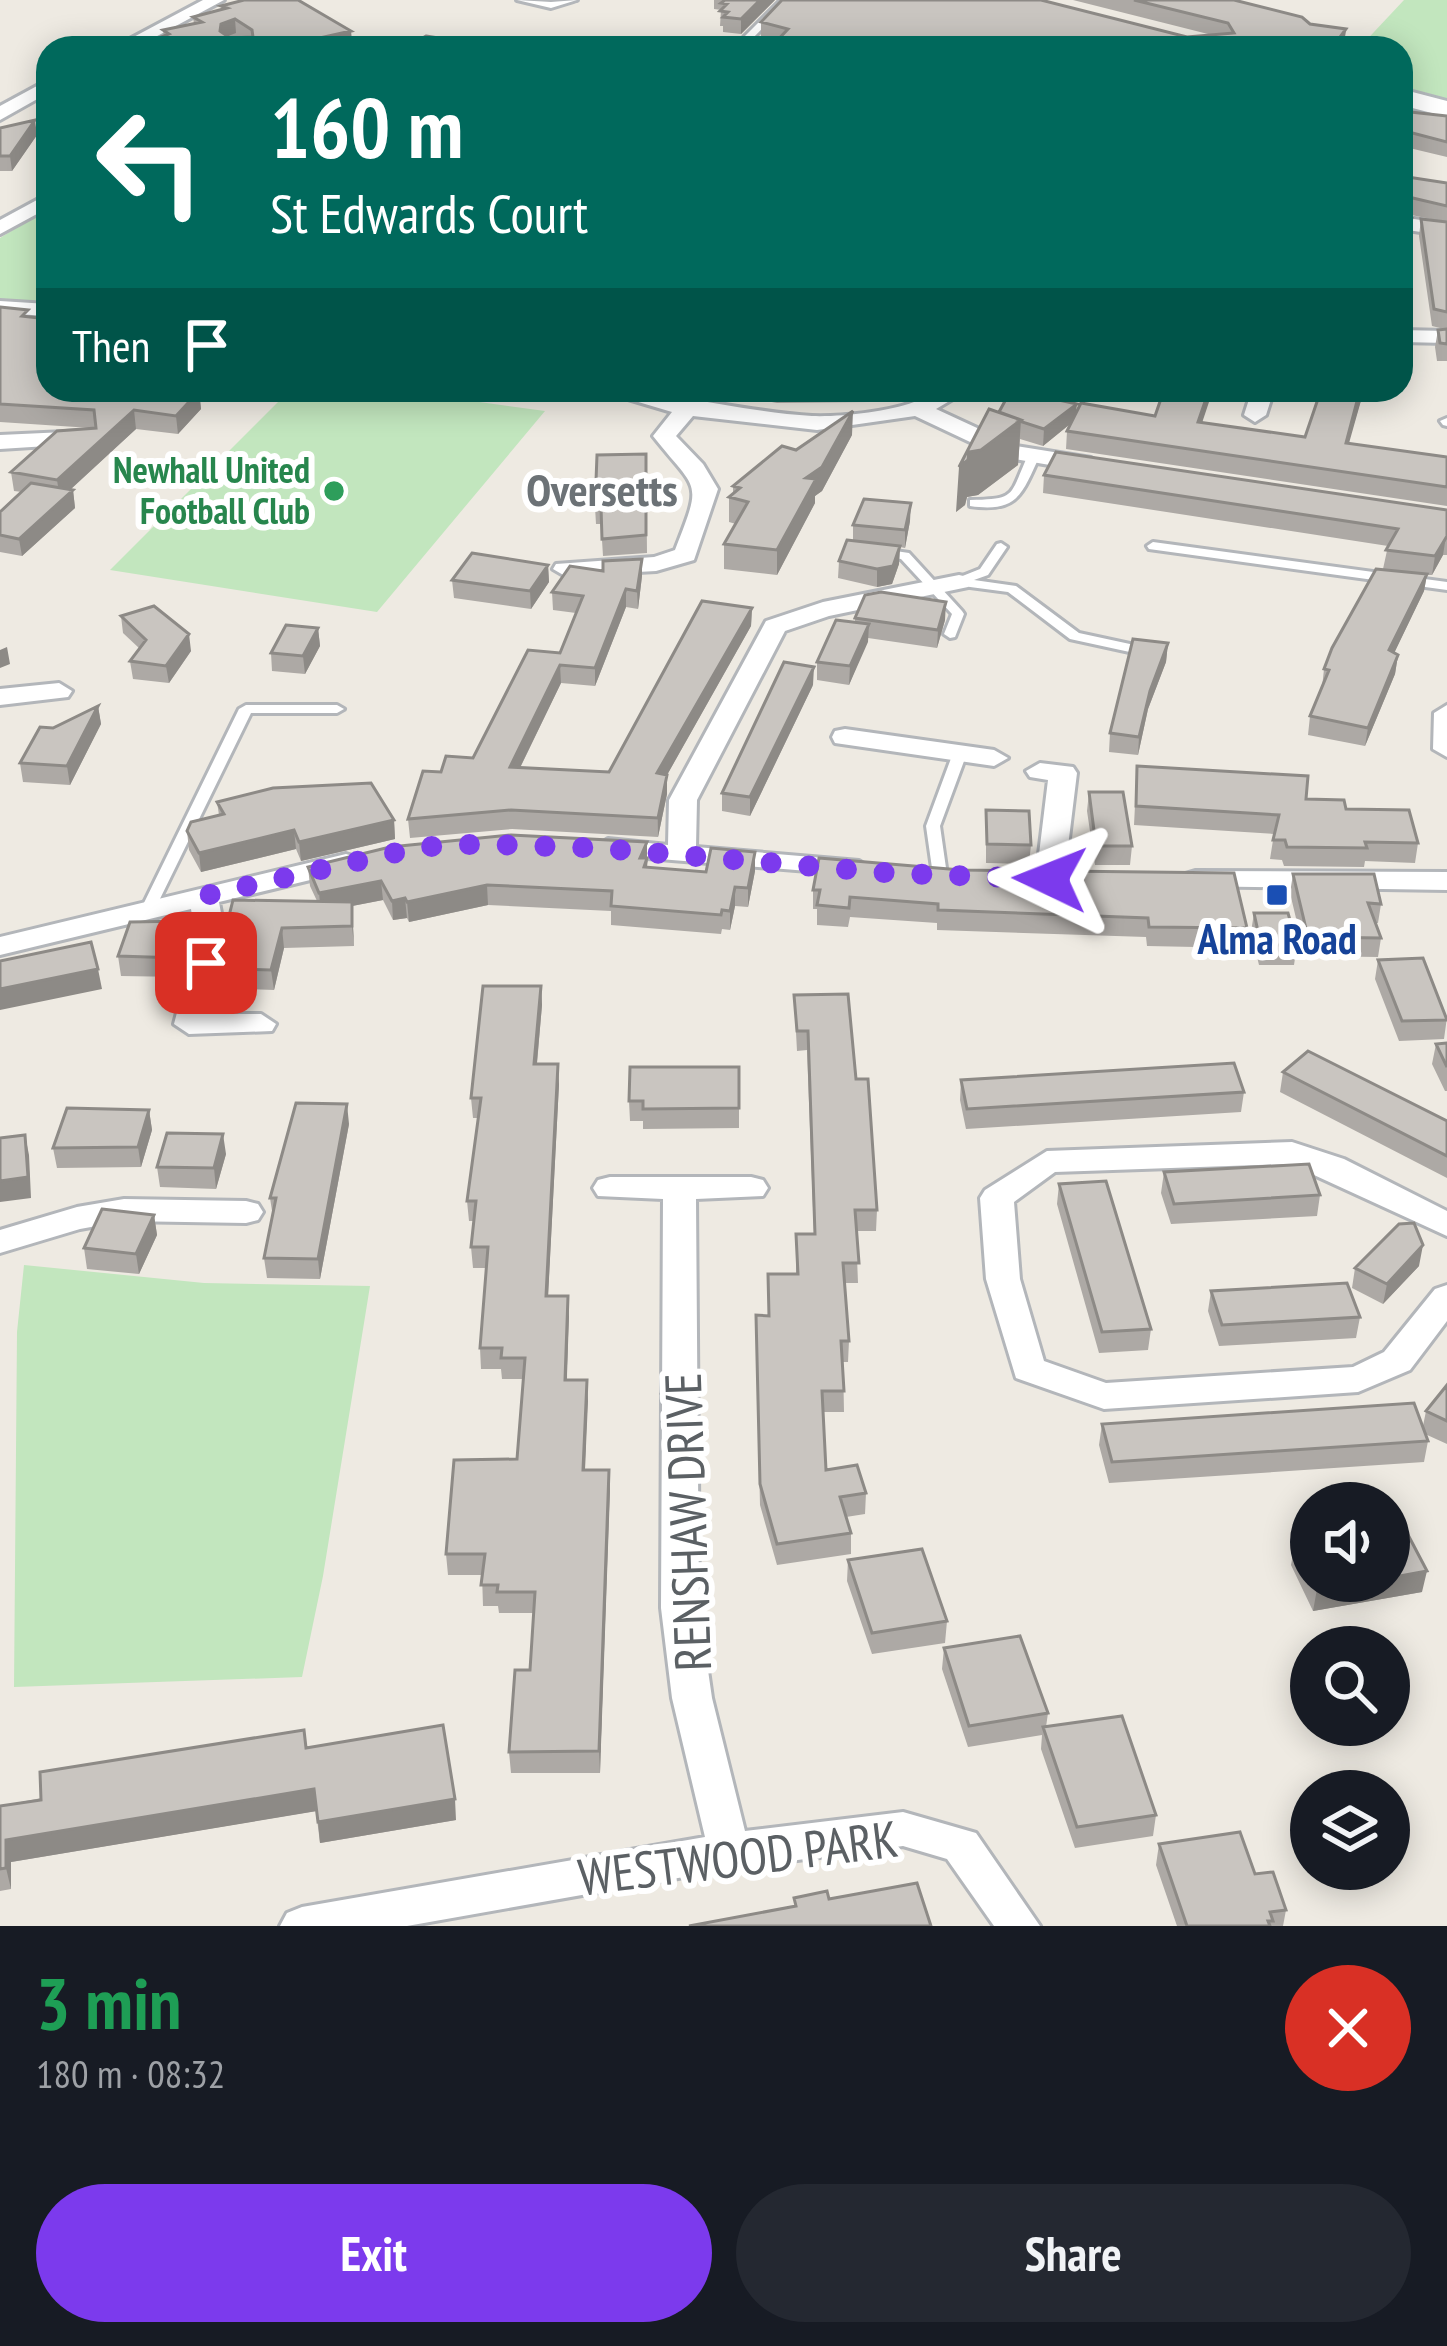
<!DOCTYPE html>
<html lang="en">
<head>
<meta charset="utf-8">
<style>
  body { margin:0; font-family:"PT Sans Narrow",sans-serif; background:#242831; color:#f1f3f6; height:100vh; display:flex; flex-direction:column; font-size:45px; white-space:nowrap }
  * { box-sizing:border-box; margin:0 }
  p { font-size:39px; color:#9ea1a6 }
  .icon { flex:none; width:66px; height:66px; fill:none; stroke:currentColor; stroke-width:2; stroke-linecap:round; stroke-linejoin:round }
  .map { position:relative; height:1926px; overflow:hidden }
  .drawer { display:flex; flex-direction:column; background:#171b24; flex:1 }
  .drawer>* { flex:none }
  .guide { position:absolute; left:36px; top:36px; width:1377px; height:366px; border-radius:36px; box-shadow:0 6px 30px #0003; background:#00695c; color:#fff; overflow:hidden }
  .buttons { position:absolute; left:1290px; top:1482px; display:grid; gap:24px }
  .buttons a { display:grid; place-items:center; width:120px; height:120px; border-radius:50%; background:#171b24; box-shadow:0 6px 30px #0003; font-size:60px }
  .pin { position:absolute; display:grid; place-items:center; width:102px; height:102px; color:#fff; margin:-51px; border-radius:24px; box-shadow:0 6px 18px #0006 }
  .me { position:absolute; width:132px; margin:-66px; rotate:272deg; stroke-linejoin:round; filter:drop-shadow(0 0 9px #0008) }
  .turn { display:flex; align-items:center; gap:42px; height:252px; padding:0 36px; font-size:54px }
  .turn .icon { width:156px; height:156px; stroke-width:2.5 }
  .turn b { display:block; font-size:84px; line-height:102px }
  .then { display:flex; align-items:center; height:114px; padding:0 36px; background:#0003; gap:24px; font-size:45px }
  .round { display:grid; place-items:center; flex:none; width:126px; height:126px; border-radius:63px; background:#242831 }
  .headline { display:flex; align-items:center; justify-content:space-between; height:204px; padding:0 36px }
  h1 { font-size:72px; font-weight:600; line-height:90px; color:#1e9e55 }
  .action { display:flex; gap:24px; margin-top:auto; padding:24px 36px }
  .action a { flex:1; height:138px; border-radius:72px; background:#7c3aed; color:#fff; font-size:48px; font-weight:600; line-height:138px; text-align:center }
  .action a+a { background:#242831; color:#f1f3f6 }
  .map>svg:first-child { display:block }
  .green { fill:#c2e6be }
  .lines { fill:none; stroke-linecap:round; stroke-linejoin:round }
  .lane-casing { stroke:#b3b6ba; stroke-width:6 }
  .street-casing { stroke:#b3b6ba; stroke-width:6 }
  .secondary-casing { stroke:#b4b9bd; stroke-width:6 }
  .lane { fill:#fff; fill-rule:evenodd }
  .street { fill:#fff; fill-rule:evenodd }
  .secondary { fill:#fff; fill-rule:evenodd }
  .wall { fill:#ada9a5 }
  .shaded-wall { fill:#8d8a86 }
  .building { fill:#c9c5c0; stroke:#8d8a86; stroke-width:3; fill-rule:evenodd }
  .route { stroke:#7c3aed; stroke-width:21; stroke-dasharray:0 37.8 }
  .leisure-dot { fill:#2e9e5b; stroke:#fff; stroke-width:4.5 }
  .transit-dot { fill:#1a4fb4; stroke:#fff; stroke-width:4.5 }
  .labels { text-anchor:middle; stroke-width:12; stroke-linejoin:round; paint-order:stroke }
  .far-leisure-label { font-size:36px; font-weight:bold; fill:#27864d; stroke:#fff; text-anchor:end }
  .transit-label { font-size:42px; font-weight:bold; fill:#164399; stroke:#fff }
  .far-district-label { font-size:45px; font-weight:bold; fill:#6c7276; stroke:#fff }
  .near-street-label { font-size:51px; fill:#5b6064; stroke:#fff }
</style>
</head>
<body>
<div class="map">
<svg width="1447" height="1926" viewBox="0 0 1447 1926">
  <rect width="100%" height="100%" fill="#eeeae2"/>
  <path class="green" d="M1404,0H1447V100L1401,90V48H1359Z
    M48,208V306L0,302V238Z
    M290,390H393L545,411L377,612L110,570Z
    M24,1265L204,1283L370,1286L323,1576L302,1677L14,1687L17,1332Z"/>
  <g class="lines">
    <defs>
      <path id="lane" d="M517,0L551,2L577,0L551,8Z
        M781,0H790L751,40L750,48H742L744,37Z
        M1447,418V426L1443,425L1440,421Z
        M1034,452L1040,455C1022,494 1018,513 970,506V500C1017,499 1009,497 1028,455Z
        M1153,542L1447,582V590L1149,549L1147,546Z
        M1001,543L1007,547L988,575L974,580L1016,586L1079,633L1153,649L1154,652L1153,655L1148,656L1070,639L1008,592L955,585V579L980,569L997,544Z
        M882,549L909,553L962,611L964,614L955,637L950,638L944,634L952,614L901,559L878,556L876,553Z
        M246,705H337L344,709L337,713H251L155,909L148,913L143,912L141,909L239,709Z
        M960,749L967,753L940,826L947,875L940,879L933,875L926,826L953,753Z"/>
      <path id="street" d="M203,0H224L135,48H113Z
        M48,80V93L0,120V106Z
        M48,194V208L0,234V220Z
        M1401,217L1447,224V236L1401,229Z
        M0,301L48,304V316L0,313Z
        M1401,330L1447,331V343L1401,342Z
        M598,390C669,390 740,412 812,416C841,417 887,412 914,402C935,395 946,390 968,390L936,409L1016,446L1091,458L1103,465L1091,472L1002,457L915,416L817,430L693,416L676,436L703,464L718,489L694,560L656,571L565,576L553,569L556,564L654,557L675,550C703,478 698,493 653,436L672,412Z
        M1252,390H1274L1266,415L1255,422L1244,415Z
        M87,431L95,433V443L0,449V435Z
        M959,575L968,577L971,582L968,587L829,616L785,631L697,800L696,847L859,861L873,870L869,876L598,854L594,848L608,839L668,845L669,800L766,621L823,602Z
        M59,683L72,691L68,697L0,705V689Z
        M1447,705V757L1433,749L1434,713Z
        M845,729L994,750L1008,758L994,766L835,743L832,737L835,731Z
        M1040,763L1073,767L1077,773L1064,879L1050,888L1036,879L1048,780L1030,777L1026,771Z
        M346,854L356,857L360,863L356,869L219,902L226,941L207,1014H261L276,1024L272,1031L189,1034L174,1024L196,941L191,909L0,955V937Z
        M1195,871L1447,872V890L1185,886L1181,880L1185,874Z
        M1292,1142L1344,1159L1447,1211V1236L1290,1164L1055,1172L1014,1202L1020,1279L1044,1361L1106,1383L1353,1367L1384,1352L1435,1289L1447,1285V1321L1410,1370L1358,1392L1104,1409L1016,1378L986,1279L980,1198L985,1190L1047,1151Z
        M610,1177H751L763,1180L768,1188L763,1196L696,1199L699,1608L712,1698L745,1831L903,1812L976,1833L1040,1926H994L947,1859L903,1846L729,1869L407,1926H280L287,1913L302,1907L705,1837L672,1698L661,1608L663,1199L598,1196L593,1188L598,1180Z
        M124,1199L246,1201L258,1204L263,1212L258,1220L246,1223L124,1221L80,1229L0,1253V1230L77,1207Z"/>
      <path id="secondary" d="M1401,89L1447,101V117L1401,105Z"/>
    </defs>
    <use href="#lane" class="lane-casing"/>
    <use href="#street" class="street-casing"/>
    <use href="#secondary" class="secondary-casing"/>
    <use href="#lane" class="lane"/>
    <use href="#street" class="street"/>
    <use href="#secondary" class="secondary"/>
  </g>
  <path class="wall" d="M714,0H775L741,34L723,32V26H720L721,10L714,9Z
    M1073,0H1234L1310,24L1346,29L1344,44L777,41L761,37V22L1187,37L1212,35Z
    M221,6L351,31L352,45L340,48H134L164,36L163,30L194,24L193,17L222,10Z
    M1401,111L1447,116V157L1401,146Z
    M0,128L37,135L12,171H0Z
    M1401,176L1447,183V361H1437L1435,347L1438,330L1444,329L1432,326L1419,236L1421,219L1440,221L1402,213Z
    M0,307L29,317L48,390L199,391L201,409L178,434L136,429L70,490H73L75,508L22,556L0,552V512L22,492L14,491L11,472L91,428L0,422Z
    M704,390H876L870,402L777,403Z
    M1011,390H1067L1062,401L1076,414L1155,416L1305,437L1319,395H1317L1318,390H1364L1348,443L1447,457V506L1066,449L1067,431L1070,424L1043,446L1020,439L1018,465L978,495L967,497L965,505L956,512Z
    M852,435L822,491L815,496V503L777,575L724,569V544L736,524L729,522V497L733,494V486L796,450Z
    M646,454L647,553L603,556L601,524H596L595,507Z
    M1044,475L1447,510V555H1443L1432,575H1427L1424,591L1394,653L1398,655L1395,674L1365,746L1308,735L1310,716L1322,688L1324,669L1383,569L1388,546L1043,493Z
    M910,521L905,548L900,547L899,564L892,584L877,587L838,578L839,561L853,541V525Z
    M548,565L549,582L531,609L454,598L452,580Z
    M642,576L638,609L626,607L595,686L561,683L520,768L609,772L752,608L751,626L667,775V794L658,837L512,829L410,838L408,819L473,758L560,653L576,613L553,610L552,592Z
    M121,616L191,651L169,683L133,679L130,661L140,649L123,633Z
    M855,618L945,620L937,648L868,638L849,685L817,680V662L855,622Z
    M318,628L320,646L305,674L272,671L271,653Z
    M1168,643L1166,662L1148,709L1138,755L1109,752L1110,733Z
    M813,685L750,816L722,811V793Z
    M98,706L101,724L70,785L23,782L20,763L53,728Z
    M1137,766L1346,809L1418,843L1415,863L1365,861L1364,867L1284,866L1282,860L1270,859L1274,834L1134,825Z
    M1089,792L1132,846L1130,865H1095L1087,811Z
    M217,802L394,820L395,839L301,861L296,849L201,872L189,850L187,831L219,815Z
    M986,810L1031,845L1029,864L986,863Z
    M755,852V871L748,907L735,906L730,930L722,929L721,934L611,925V911L488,905L409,922L407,918L393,920L383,900L352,906L354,946L284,948L274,990L218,988L216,968L317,901L310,886L308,867L648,861L647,867L706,872Z
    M819,858L1247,928L1244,948L1147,946L1146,937L937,930V923L850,917L848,927L817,925V909H813V890Z
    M1293,874L1381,904L1378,923H1375L1381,938L1378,957L1305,956L1290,893Z
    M1254,913L1297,945L1294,965H1259L1251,932Z
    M191,941L182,977L121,976L118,956Z
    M1378,960L1447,1017L1444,1039L1399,1041L1375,979Z
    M541,986L542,1005L537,1064L559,1084L548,1296H568L567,1380H587L585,1470H609L600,1773H511L509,1752L530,1670L534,1613H499L498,1606H483L482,1575H448L446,1554L517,1459L523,1379H502L501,1369H481L480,1348L486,1268H473L471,1247L474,1221H469L467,1201L478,1118H473L471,1098Z
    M794,995L856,1079L877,1210L876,1231H856L858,1283H845L849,1341L848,1362H843L844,1412H823L826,1470L866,1493L865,1514L846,1517L851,1533V1554L777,1565L760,1505L756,1336L768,1316V1274H796V1234H814L807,1050L797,1051Z
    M1447,1043V1091H1445L1432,1064L1436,1044Z
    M739,1067V1128L643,1129V1121H630L629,1101Z
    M1283,1072L1447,1121V1178L1280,1092Z
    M961,1080L1244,1092L1241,1112L966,1129L960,1100Z
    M149,1110L152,1130L141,1167L57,1168L53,1148Z
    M349,1124L320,1279L267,1278L264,1258L273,1217L270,1198Z
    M226,1154L216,1189L160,1187L157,1167Z
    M1164,1172L1320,1195L1317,1216L1171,1224L1161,1193Z
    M1059,1184L1151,1329L1148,1350L1099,1353L1057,1204Z
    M154,1215L157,1235L139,1274L87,1269L84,1248Z
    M1419,1266L1383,1304L1352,1288L1355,1268Z
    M1211,1291L1360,1317L1356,1338L1219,1346L1208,1311Z
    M1447,1385V1444L1425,1434L1428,1441L1424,1462L1109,1483L1099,1445L1102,1424L1423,1426L1426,1411Z
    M1311,1528V1581H1389L1422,1592L1313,1611L1291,1565L1295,1544L1304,1543L1306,1529Z
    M848,1560L947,1621L945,1643L872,1654L847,1581Z
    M944,1648L1048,1713L1046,1727L1156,1815L1153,1836L1075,1848L1041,1749L1042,1735L968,1747L942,1669Z
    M306,1747L456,1820L320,1843L316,1811L11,1862V1889L0,1891V1806Z
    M1159,1844L1255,1874L1286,1910L1283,1926H1177L1156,1865Z"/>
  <path class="shaded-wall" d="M760,0H775L741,34V19Z
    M235,19L236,33L223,38L220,31L221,24Z
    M1346,29L1344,44L1341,48H1332Z
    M351,31L352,45L340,48H275Z
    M35,120L37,135L12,171L10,156Z
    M1412,218L1410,235L1401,261V251Z
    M1061,390H1067L1058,411L1059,394Z
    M1209,390H1213L1196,441L1198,422Z
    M1360,390H1364L1344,461L1346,443Z
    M199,391L201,409L178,434L176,416Z
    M1077,404L1075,420L1043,446L1044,429Z
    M134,410L136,429L60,499L57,480Z
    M853,411L852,435L822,491L815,496V503L777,575V550L806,478Z
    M1021,420L1018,465L978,495L967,497L965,505L956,512L959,467L969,452Z
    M73,490L75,508L22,556L19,539Z
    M911,503L910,521L905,548V530Z
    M1446,536L1443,555L1432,575L1435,556Z
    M900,546L899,564L892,584L877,587V569Z
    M642,559V576L638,609L637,591Z
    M548,565L549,582L531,609L530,591Z
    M1427,574L1424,591L1387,668L1389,650Z
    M626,589V607L595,686V668Z
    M946,602L945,620L937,648L938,630Z
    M752,608L751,626L667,775V794L658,837L657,773Z
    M869,624L868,642L849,685L850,666Z
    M318,628L320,646L305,674L303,656Z
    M189,634L191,651L169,683L166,666Z
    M1168,643L1166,662L1148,709L1138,755L1139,737L1150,691Z
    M7,647L10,664L0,668V650Z
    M1398,655L1395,674L1365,746L1368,728Z
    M560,665L561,683L511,786L510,767Z
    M814,667L813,685L750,816V797Z
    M98,706L101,724L70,785L67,766Z
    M394,820L395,839L301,861L299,842Z
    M294,830L296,849L201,872L199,853Z
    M647,842V878L640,858Z
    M755,852V871L748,907V888Z
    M381,881L383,900L352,906L354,946L352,926L321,913L319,893Z
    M487,885L488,905L409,922L407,902Z
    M735,887V906L730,930V911Z
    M405,898L407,918L393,920L392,901Z
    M189,921L191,941L182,977L179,958Z
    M282,928L284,948L274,990L271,970Z
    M98,969L102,989L0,1010V989Z
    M541,986L542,1005L535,1084L534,1064Z
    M558,1064L559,1084L547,1317L546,1296Z
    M347,1104L349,1124L320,1279L318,1259Z
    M149,1110L152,1130L141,1167L138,1147Z
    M223,1134L226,1154L216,1189L214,1168Z
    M25,1135L29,1155L31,1198L0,1202V1181Z
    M154,1215L157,1235L139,1274L136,1254Z
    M1423,1245L1419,1266L1383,1304L1387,1284Z
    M568,1296L569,1317L566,1401L565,1380Z
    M587,1380L588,1401L584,1491L583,1470Z
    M609,1470L610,1491L600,1773L599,1751Z
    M1427,1571L1422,1592L1313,1611L1317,1589L1369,1581H1389V1578Z
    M314,1789L317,1811L11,1862V1889L6,1868V1840Z
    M455,1799L456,1820L320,1843L318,1822Z"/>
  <path class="building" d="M244,0H298L351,31L275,48H134L169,34L163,30L202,22L193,17L227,8L221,6ZM235,19L252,30L253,37L230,38L220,31L221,24Z
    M725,0H760L741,19L723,17L728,12L720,11L727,4L721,3Z
    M782,0H1041L1187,37L1234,33L1228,23L1134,0H1234L1302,17L1310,24L1346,29L1332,48H770L788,29L761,22Z
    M426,36L501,48H405Z
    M1401,111L1447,116V142L1401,130Z
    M35,120L10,156H0V128Z
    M1401,176L1447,183V206L1404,196L1401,199Z
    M1401,213L1412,218L1401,251Z
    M1421,219L1447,222V312L1434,309Z
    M0,307L28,310L22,316L48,319V390L199,391L176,416L134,410L57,480L11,472L57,431L96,428L94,410L0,404Z
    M1447,329V344L1440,343L1438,330Z
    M1011,390H1061L1059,400L1077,404L1044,429L1019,421L1021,420L999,412Z
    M1164,390H1209L1198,422L1305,437L1321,390H1360L1346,443L1447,457V487L1067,431L1081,403L1155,416Z
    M989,409L1021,420L981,450L969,452L968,460L959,467Z
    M853,411L822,467L806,478L816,479L777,550L724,544L748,502L729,497L740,488L733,486L782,446L796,450Z
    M1056,452L1447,510V536L1435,556L1386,550L1398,529L1044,475Z
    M646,454V535L602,539L601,507H595L597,455Z
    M31,483L73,490L19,539L0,535V512Z
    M864,499L911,503L905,530L853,525Z
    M847,540L900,546L893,566L877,569L839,561Z
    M472,553L548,565L530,591L452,580Z
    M642,559L637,591L626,589L595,668L560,665L510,767L609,772L702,601L752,608L657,773L667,775L658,818L511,810L408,819L423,771L441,772L446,756L473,758L528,650L560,653L583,596L552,592L570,566L603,571V561Z
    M1376,569L1427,574L1389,650L1398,655L1368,728L1310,716L1329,670L1324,669L1332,648Z
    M881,592L946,602L938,630L855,618L865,595Z
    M154,606L189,634L166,666L130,661L146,640L121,616Z
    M836,620L869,624L850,666L817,662Z
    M286,625L318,628L303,656L271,653Z
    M1133,639L1168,643L1150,691L1139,737L1110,733Z
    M784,662L814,667L750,797L722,793Z
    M98,706L67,766L20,763L40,727L53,728Z
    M1137,766L1308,776L1306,799L1344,800L1346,809L1409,810L1418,843L1365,842L1367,848L1287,847L1285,840H1273L1279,815L1136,806Z
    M371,783L394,820L299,842L294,830L199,853L187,831L191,822L224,814L217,802L273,788Z
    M1089,792H1123L1132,846H1096Z
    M986,810L1029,811L1031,845L987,844Z
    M511,835L647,842L640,858H647L644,867L706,872L711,848L755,852L748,888L735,887L730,911L722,910L721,915L611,906L612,891L487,885L407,902L405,898L392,901L381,881L319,893L308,867L390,847Z
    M819,858L961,870L1234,873L1247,928L1149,927L1148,918L938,910V904L850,897L849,908L817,905L820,890H813Z
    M1293,874H1374L1381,904L1368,903L1381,938L1308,937Z
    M233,900L352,902V926L282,928L271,970L216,968Z
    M1254,913H1288L1297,945H1261Z
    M189,921L179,958L118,956L130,922Z
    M91,942L98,969L0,989V961Z
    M1423,958L1447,1020L1402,1021L1378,960Z
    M483,986H541L534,1064H558L546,1296H568L565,1380H587L583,1470H609L599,1751L509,1752L515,1670H530L535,1592H497L498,1585H481L485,1554H446L454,1460L517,1459L525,1358H501L502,1348H480L488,1247H471L476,1201H467L481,1098H471Z
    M848,994L856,1079H868L877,1210H855L859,1263H843L849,1341H841L844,1391H822L826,1470L857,1465L866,1493L840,1497L851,1533L777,1544L760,1484L756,1315L769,1316L768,1274H798L796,1234H815L808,1031H797L794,995Z
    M1447,1043V1067L1436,1044Z
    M1308,1051L1447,1121V1156L1283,1072Z
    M1234,1063L1244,1092L967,1109L961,1080Z
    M630,1067H739V1108L643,1109V1101H629Z
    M296,1103L347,1104L318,1259L264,1258L276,1198H270Z
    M67,1108L149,1110L138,1147L53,1148Z
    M167,1133L223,1134L214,1168L157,1167Z
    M25,1135L28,1177L0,1181V1138Z
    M1309,1164L1320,1195L1174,1204L1164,1172Z
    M1106,1181L1151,1329L1102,1332L1059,1184Z
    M102,1209L154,1215L136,1254L84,1248Z
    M1414,1223L1423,1245L1387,1284L1355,1268L1399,1224Z
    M1347,1283L1360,1317L1222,1325L1211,1291Z
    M1447,1385V1421L1426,1411Z
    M1414,1403L1428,1441L1112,1462L1102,1424Z
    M1389,1525L1393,1533L1406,1531L1427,1571L1389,1578Z
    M1311,1541V1578L1295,1544Z
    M922,1549L947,1621L872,1633L848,1560Z
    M1313,1581H1369L1317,1589Z
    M1020,1636L1048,1713L969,1726L944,1648Z
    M1122,1716L1156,1815L1077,1827L1043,1727Z
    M443,1725L455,1799L318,1822L314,1789L6,1840V1868L0,1869V1806L41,1800L40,1772L304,1730L306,1748Z
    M1240,1832L1255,1874L1273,1872L1286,1910L1270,1912L1273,1921H1268L1270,1926H1187L1159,1844Z
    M917,1883L931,1926H689L796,1906L794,1898L827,1891L829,1899Z"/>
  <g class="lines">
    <path class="route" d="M206,963L211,941L203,896L421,847L479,844L598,848L889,873L1050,879"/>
  </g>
  <circle class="leisure-dot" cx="334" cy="491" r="12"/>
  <rect class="transit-dot" x="1265" y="883" width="24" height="24" rx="6"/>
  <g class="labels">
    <g class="far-leisure-label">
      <text x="310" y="483">Newhall United<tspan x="310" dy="41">Football Club</tspan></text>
    </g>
    <g class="transit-label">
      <text x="1277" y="954">Alma Road</text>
    </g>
    <g class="far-district-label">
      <text x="602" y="506">Oversetts</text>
    </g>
    <g class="near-street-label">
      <text transform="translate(688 1522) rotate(-92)" y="18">RENSHAW DRIVE</text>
      <text transform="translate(738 1858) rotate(-7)" y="18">WESTWOOD PARK</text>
    </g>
  </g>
</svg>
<div class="buttons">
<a><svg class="icon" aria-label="sound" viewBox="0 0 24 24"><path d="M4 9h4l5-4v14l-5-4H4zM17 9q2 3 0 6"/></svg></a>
<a><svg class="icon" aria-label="search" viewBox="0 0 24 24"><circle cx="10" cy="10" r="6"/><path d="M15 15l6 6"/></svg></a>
<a><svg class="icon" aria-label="layers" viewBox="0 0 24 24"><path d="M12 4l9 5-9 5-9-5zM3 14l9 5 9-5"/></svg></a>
</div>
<div class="pin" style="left:206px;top:963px;background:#d93025"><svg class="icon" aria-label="arrive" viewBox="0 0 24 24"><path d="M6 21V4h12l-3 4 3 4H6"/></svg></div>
<svg class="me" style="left:1050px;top:879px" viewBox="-20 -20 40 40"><path d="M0-17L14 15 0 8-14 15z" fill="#7c3aed" stroke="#fff" stroke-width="4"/></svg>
<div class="guide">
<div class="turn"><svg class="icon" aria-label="left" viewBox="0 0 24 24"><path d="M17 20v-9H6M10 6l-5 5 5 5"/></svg><div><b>160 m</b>St Edwards Court</div></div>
<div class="then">Then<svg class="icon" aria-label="arrive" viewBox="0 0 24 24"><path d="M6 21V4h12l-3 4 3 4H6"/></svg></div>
</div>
</div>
<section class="drawer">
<div class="headline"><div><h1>3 min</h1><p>180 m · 08:32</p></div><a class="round" style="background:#d93025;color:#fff"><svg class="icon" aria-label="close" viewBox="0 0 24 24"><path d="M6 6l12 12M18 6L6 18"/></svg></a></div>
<div class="action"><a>Exit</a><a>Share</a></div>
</section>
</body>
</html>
